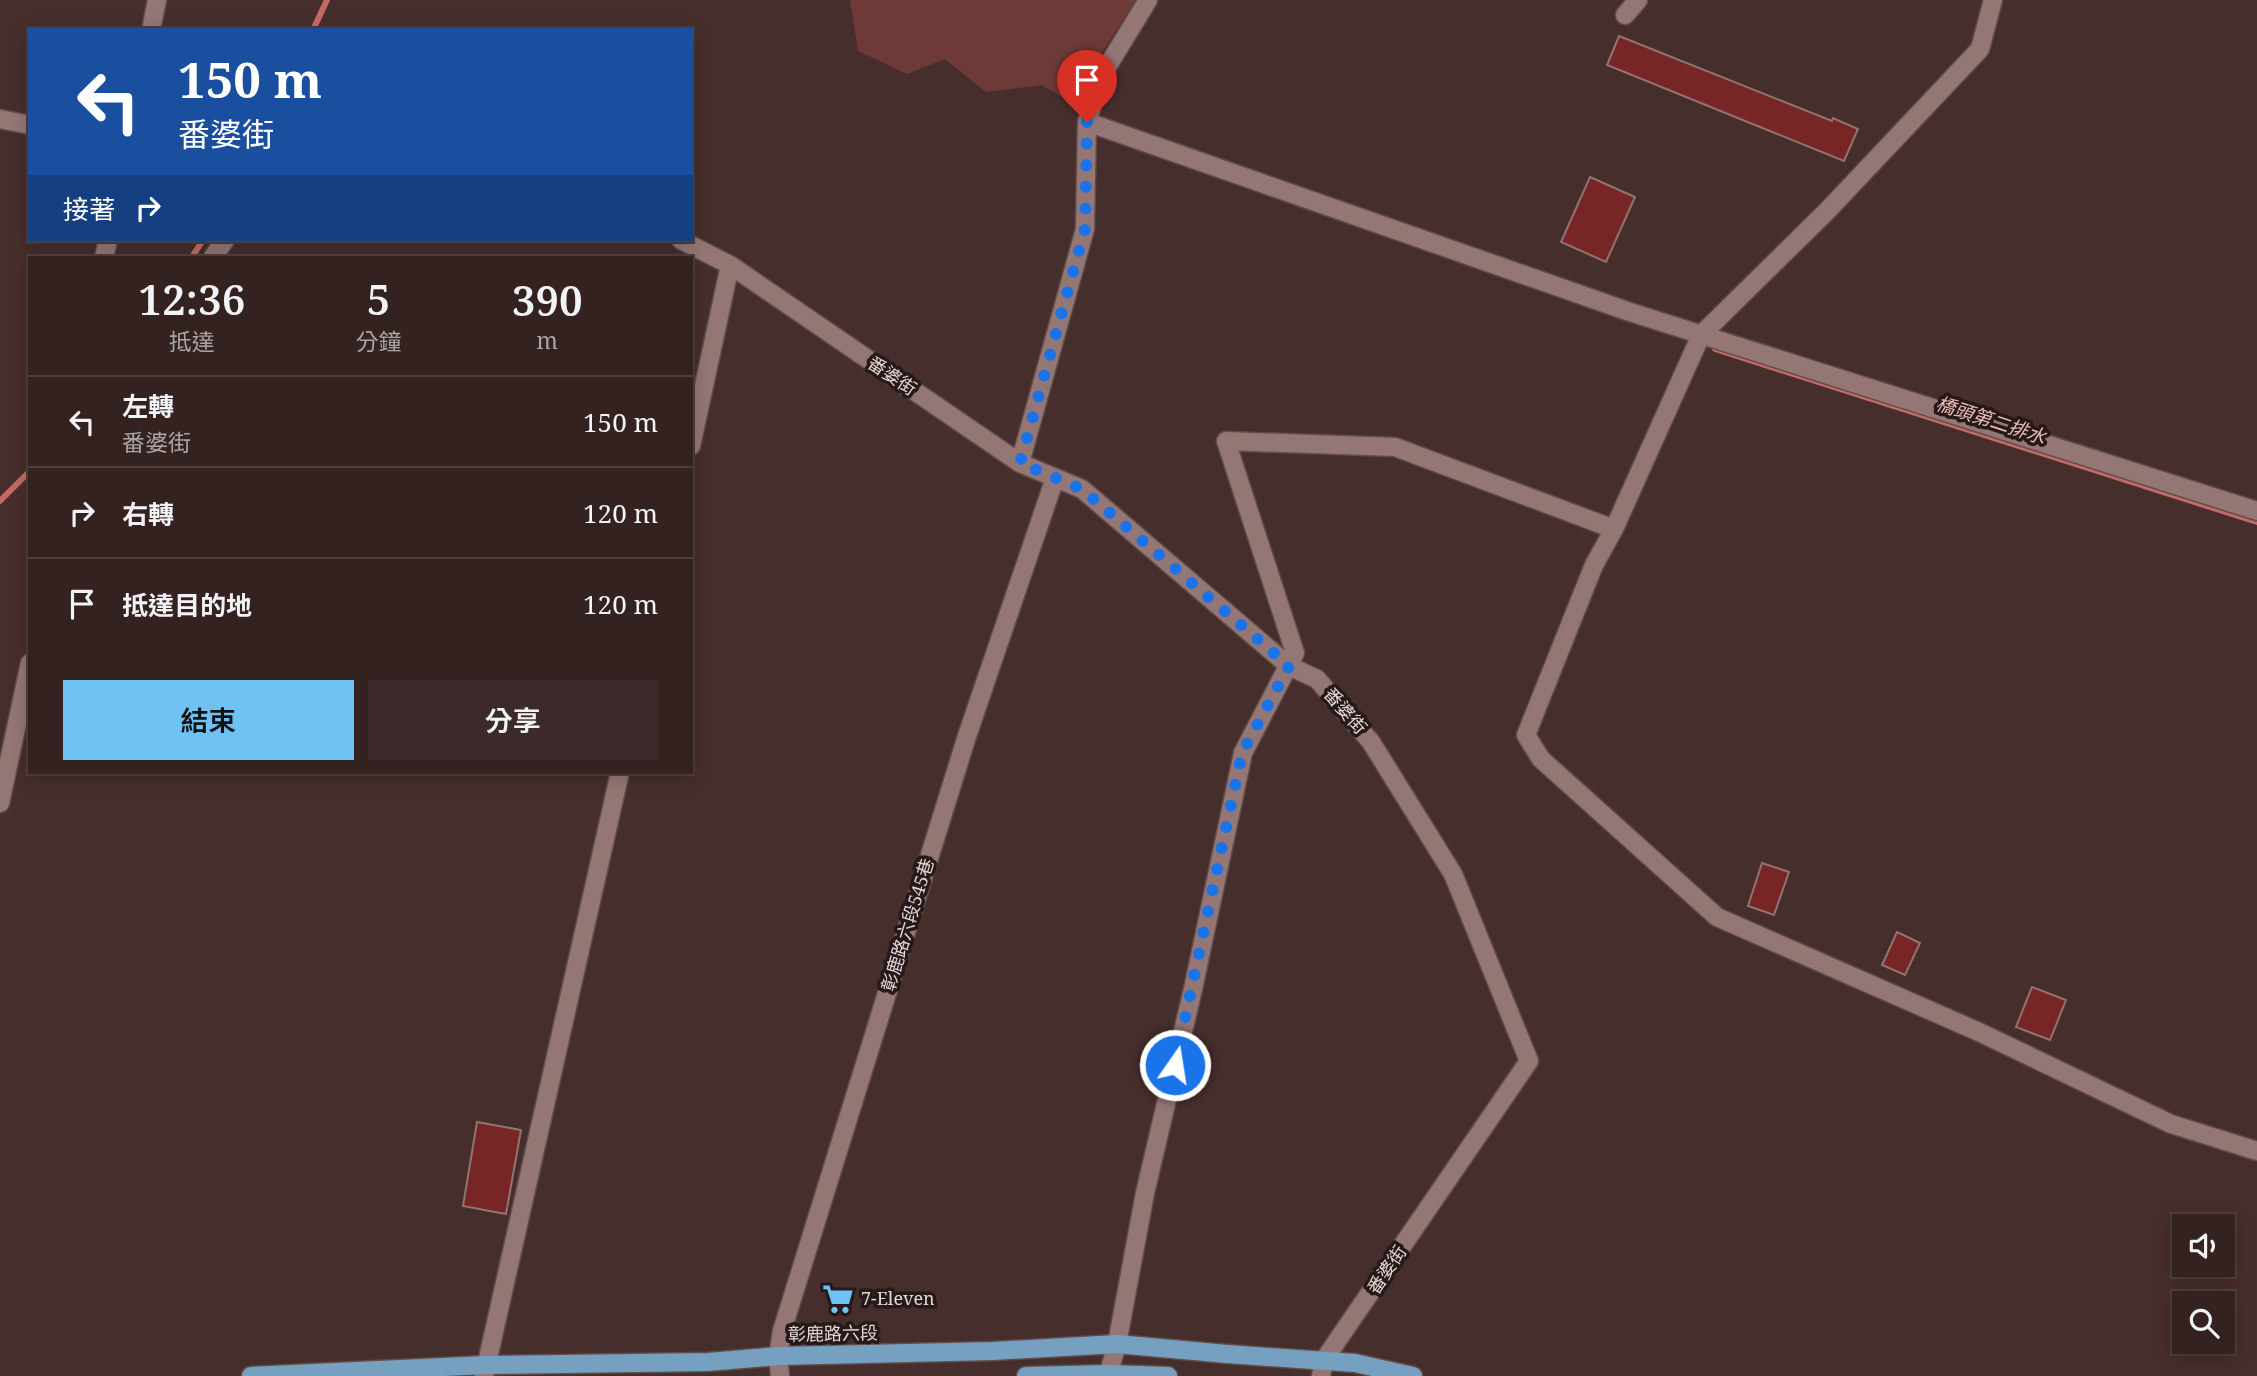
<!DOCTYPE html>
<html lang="zh-TW">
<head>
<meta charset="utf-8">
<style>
  body { margin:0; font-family:"Noto Serif","Noto Sans TC",serif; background:#3c2a2a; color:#f1f3f6; height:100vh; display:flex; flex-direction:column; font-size:26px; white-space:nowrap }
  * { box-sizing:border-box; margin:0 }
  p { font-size:23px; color:#a9a4a5 }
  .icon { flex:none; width:38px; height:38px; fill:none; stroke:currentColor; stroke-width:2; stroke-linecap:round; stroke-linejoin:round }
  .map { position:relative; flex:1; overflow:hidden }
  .sheet { position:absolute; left:28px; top:256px; width:665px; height:518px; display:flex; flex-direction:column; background:#342221; border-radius:0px; box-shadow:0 4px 18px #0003,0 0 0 2px #4e3f3f }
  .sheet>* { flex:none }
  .banner { position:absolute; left:28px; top:28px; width:665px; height:214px; border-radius:0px; box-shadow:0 4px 18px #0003,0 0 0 2px #4e3f3f; background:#1a4fa0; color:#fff; overflow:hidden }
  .buttons { position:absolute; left:2172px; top:1214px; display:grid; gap:14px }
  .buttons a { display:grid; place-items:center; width:63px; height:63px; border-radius:0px; background:#342221; box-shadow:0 4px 18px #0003,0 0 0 2px #4e3f3f; font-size:35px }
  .pin { position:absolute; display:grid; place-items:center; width:60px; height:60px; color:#fff; margin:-72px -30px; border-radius:50% 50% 50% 0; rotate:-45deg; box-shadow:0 0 7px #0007 }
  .pin .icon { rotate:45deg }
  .me { position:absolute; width:77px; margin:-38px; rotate:13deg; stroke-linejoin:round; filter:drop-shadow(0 0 5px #0008) }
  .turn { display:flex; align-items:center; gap:24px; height:147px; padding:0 35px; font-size:32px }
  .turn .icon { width:91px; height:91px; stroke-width:2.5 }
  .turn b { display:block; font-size:49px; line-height:60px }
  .then { display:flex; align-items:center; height:66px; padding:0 35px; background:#0003; gap:14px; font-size:26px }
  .eta { display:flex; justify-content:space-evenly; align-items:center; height:119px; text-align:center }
  .eta b { font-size:42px; font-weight:600; line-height:49px }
  .action { display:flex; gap:14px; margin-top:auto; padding:14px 35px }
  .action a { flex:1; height:80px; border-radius:0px; background:#70c2f4; color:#111; font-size:28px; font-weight:600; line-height:80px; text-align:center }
  .action a+a { background:#3c2a2a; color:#f1f3f6 }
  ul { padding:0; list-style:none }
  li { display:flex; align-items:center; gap:21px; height:91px; padding:0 35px; border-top:2px solid #4e3f3f }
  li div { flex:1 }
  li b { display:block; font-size:26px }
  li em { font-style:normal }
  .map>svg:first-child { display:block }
  .green { fill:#6d3a37 }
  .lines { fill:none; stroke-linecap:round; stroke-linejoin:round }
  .stream { stroke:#c36a65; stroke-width:6 }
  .building { fill:#782525; stroke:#917472; stroke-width:2 }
  .minor-casing { stroke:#604c4a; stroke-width:21 }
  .major-casing { stroke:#604c4a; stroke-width:21 }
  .minor { stroke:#947774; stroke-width:18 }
  .major { stroke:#75a0c0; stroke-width:18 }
  .route { stroke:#1a73e8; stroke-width:12; stroke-dasharray:0 21.6 }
  .labels { text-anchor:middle; stroke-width:7; stroke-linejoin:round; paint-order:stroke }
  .street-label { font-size:18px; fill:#e6d6d5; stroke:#251a19 }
  .poi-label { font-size:18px; fill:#e6d6d5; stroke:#251a19; text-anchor:start }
  .water-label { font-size:19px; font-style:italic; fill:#efbdb9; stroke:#251a19 }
</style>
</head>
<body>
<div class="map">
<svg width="2257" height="1376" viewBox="0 0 2257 1376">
  <rect width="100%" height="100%" fill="#462e2c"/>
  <path class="green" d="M850,0H1136L1070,102L1042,85L986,92L945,59L907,74L858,51Z"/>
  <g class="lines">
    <path class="stream" d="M313,30L327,0
      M192,257L203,240
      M1715,349L2257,522
      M0,501L30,471"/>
  </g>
  <path class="building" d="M1619,36L1832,121L1833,118L1858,129L1844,161L1607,65Z
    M1590,177L1635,197L1606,262L1561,242Z
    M1762,863L1789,872L1774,915L1748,906Z
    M1897,932L1920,943L1905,975L1882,965Z
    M2032,987L2066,1000L2050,1040L2016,1027Z
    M477,1122L521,1130L506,1214L463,1206Z"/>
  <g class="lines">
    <defs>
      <path id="minor" d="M1993,0L1980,49L1828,210L1701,335L1614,529L1594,565L1526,735L1541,759L1717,917L1979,1032L2171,1124L2257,1151
        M1625,15L1638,0
        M151,30L157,0
        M0,119L30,125
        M1087,122L1630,312L2257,511
        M681,240L730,265L1020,463L1082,489L1289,666L1317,679L1371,742L1453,874L1529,1061L1324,1360L1321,1376
        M104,257L108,240
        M213,257L225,240
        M691,446L730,265
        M1020,463L1085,229L1087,122L1101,77L1148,0
        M0,803L30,663
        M484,1376L620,772
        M780,1376L778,1356L782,1331L967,736L1055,478
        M1108,1376L1117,1344L1145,1193L1193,989L1243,753L1295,653L1226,441L1395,447L1614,529"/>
      <path id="major" d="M251,1376L486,1365L708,1362L778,1356L993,1351L1117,1344L1227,1354L1355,1363L1413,1376
        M1026,1376L1108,1374L1168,1376"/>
    </defs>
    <use href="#minor" class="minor-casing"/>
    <use href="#major" class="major-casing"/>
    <use href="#minor" class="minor"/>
    <use href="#major" class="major"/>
  </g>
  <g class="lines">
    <path class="route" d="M1087,122L1085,229L1020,463L1082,489L1289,666L1242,753L1175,1065"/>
  </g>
  <defs>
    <symbol id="supermarket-bare" viewBox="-9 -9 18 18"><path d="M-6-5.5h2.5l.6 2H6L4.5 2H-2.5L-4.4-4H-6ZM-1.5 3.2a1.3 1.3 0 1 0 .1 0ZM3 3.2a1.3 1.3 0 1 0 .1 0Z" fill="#70c2f4" stroke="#251a19" stroke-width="2.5" paint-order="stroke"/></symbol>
  </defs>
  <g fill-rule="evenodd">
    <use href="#supermarket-bare" x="816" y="1277" width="44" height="44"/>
  </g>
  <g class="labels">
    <g class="street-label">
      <text transform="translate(892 376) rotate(34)" y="6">番婆街</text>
      <text transform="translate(1345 711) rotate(49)" y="6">番婆街</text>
      <text transform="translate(908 925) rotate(-73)" y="6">彰鹿路六段545巷</text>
      <text transform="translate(1387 1270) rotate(-56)" y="6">番婆街</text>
      <text transform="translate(833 1334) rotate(-1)" y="6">彰鹿路六段</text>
    </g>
    <g class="poi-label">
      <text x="861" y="1305">7-Eleven</text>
    </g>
    <g class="water-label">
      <text transform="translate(1991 420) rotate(18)" y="7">橋頭第二排水</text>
    </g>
  </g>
</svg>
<div class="buttons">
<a><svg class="icon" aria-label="sound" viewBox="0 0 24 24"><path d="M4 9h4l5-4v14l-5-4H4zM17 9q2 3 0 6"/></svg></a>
<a><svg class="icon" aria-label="search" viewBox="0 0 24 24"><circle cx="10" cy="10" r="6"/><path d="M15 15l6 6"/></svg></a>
</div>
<div class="pin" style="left:1087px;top:122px;background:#d93025"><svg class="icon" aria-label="arrive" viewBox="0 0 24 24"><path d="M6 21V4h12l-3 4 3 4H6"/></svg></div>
<svg class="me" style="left:1175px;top:1065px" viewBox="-20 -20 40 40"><circle r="17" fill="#1a73e8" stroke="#fff" stroke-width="3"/><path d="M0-11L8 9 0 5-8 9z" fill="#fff"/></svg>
<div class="banner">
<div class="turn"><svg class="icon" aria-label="left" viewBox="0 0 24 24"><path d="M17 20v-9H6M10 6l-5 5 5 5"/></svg><div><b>150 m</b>番婆街</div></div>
<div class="then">接著<svg class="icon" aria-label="right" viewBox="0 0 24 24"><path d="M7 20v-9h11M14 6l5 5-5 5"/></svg></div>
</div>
<section class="sheet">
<div class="eta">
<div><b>12:36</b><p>抵達</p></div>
<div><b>5</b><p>分鐘</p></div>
<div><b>390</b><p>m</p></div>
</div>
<ul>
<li><svg class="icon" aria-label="left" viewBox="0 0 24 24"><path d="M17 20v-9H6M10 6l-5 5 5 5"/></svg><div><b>左轉</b><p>番婆街</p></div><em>150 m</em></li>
<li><svg class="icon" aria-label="right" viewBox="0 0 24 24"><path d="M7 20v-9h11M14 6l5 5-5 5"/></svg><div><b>右轉</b></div><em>120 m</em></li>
<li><svg class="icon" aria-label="arrive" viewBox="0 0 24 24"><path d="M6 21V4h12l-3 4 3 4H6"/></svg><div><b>抵達目的地</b></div><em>120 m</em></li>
</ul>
<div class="action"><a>結束</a><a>分享</a></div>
</section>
</div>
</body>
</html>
